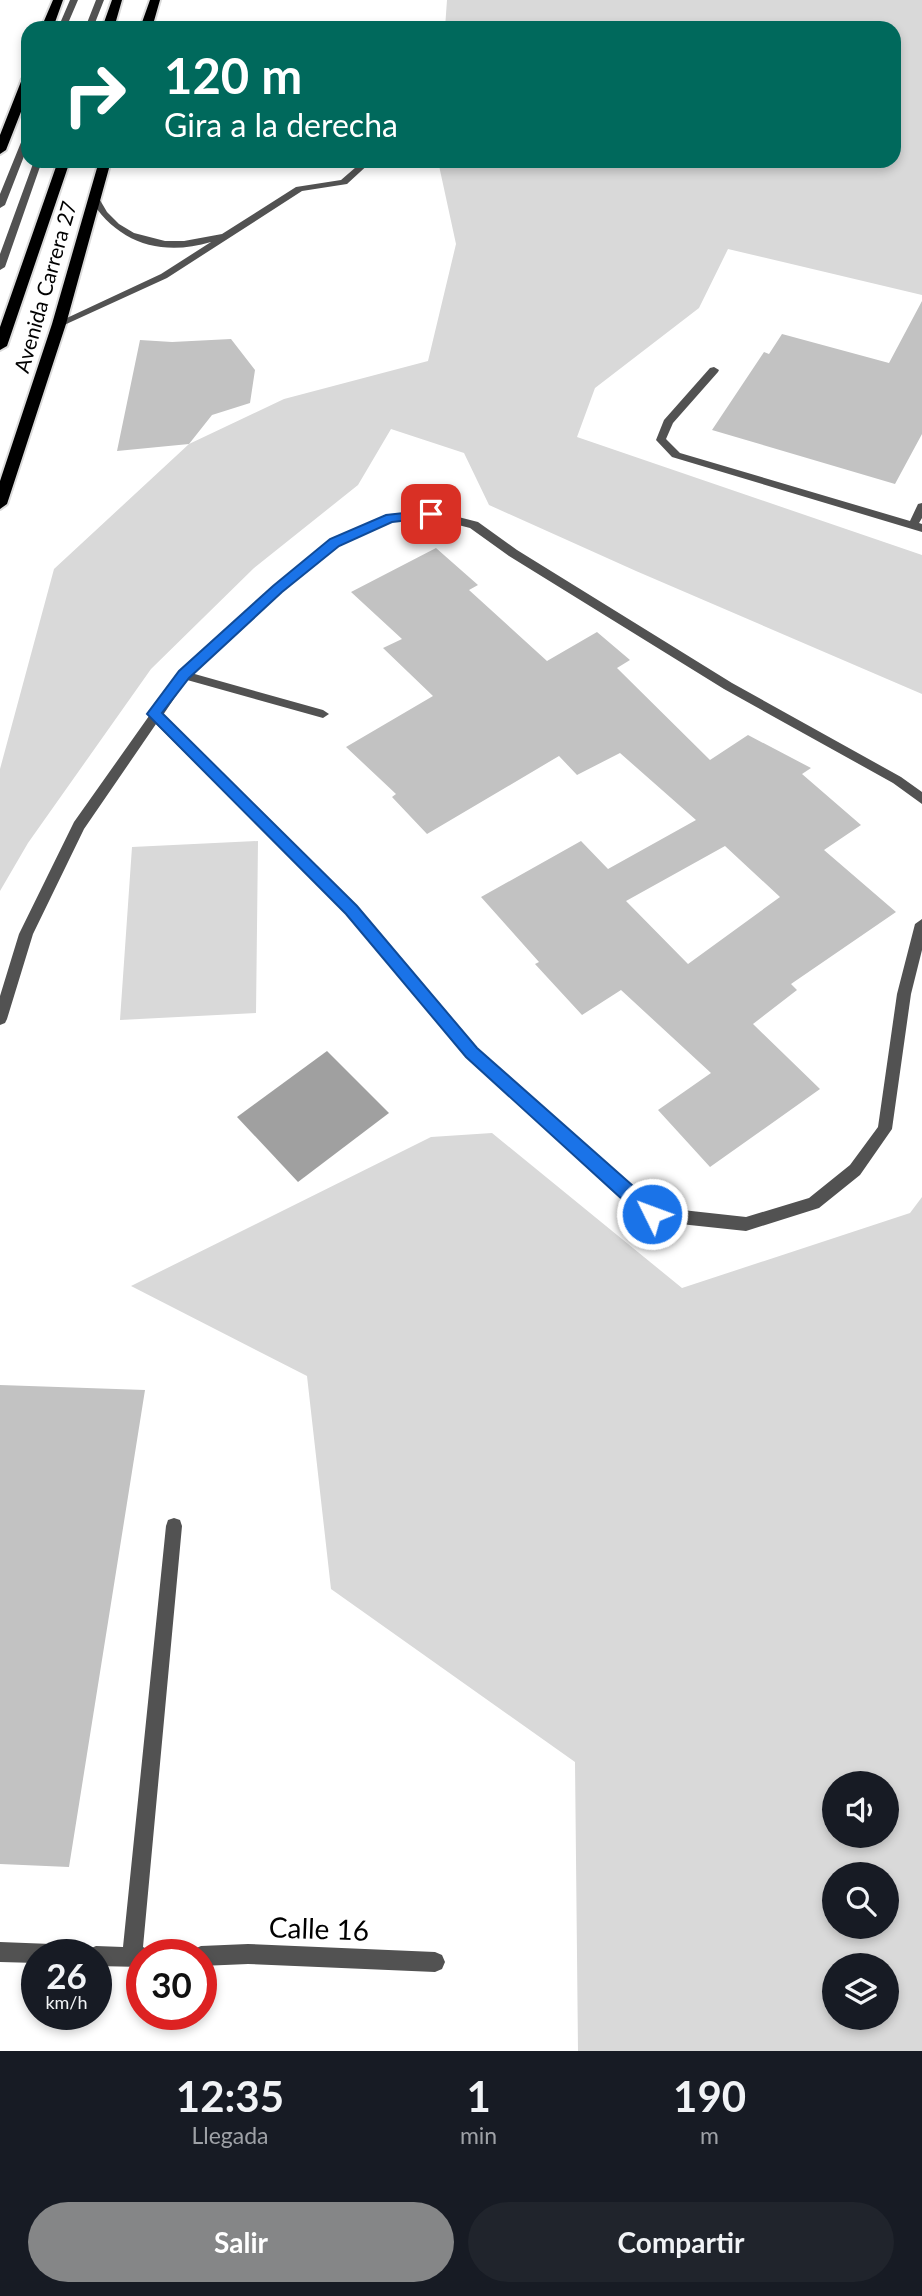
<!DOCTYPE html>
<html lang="es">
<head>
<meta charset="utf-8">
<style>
  body { margin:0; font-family:Lato,sans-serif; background:#20242c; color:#f1f3f6; height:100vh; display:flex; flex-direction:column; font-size:26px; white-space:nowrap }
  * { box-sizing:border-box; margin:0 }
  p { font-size:23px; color:#9ea1a6 }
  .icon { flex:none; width:38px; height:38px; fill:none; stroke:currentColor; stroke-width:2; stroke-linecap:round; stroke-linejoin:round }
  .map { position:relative; height:2051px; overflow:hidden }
  .details { display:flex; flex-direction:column; background:#171b24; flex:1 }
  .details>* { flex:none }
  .hud { position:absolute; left:21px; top:21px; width:880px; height:147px; border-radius:21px; box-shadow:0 4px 10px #0003; background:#00695c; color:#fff; overflow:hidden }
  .buttons { position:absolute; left:822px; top:1771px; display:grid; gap:14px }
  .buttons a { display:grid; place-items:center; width:77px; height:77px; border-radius:50%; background:#171b24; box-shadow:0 4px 10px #0003; font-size:35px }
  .speed { position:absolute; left:21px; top:1939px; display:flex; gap:14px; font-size:35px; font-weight:700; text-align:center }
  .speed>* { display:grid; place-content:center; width:91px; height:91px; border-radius:50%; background:#171b24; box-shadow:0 4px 10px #0003; line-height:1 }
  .speed small { font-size:18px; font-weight:400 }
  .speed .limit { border:10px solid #d22; background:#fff; color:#111 }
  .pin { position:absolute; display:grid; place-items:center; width:60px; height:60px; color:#fff; margin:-30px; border-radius:14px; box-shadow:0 4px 10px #0006 }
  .me { position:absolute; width:77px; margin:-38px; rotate:312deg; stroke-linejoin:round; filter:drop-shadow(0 0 5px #0008) }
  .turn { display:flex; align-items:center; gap:24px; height:147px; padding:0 28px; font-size:32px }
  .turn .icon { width:91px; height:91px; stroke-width:2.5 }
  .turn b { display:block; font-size:49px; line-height:60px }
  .eta { display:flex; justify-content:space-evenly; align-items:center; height:119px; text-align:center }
  .eta b { font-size:42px; font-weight:700; line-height:49px }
  .cta { display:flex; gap:14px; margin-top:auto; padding:14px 28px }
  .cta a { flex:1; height:80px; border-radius:42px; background:#858687; color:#fff; font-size:28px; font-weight:700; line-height:80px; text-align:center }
  .cta a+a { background:#20242c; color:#f1f3f6 }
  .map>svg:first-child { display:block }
  .green { fill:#d9d9d9; fill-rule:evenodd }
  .water { fill:#a0a0a0 }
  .building { fill:#c2c2c2; fill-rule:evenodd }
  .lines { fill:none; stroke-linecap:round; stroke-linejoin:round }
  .trunk-casing { stroke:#dbdbdb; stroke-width:4 }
  .service { fill:#525252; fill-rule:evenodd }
  .minor { fill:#525252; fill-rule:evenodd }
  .trunk { fill:#000; fill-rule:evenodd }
  .route { fill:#1a73e8; stroke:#114b97; stroke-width:2 }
  .labels { text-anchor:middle; stroke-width:5; stroke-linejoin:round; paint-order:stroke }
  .far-street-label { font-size:21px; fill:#000; stroke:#fff }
  .near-street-label { font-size:28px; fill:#000; stroke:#fff }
</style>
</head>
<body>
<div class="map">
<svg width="922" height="2051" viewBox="0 0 922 2051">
  <rect width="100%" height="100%" fill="#fff"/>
  <path class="green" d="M447,0H922V295L728,249L699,308L595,388L577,437L922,555V694L636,571L489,505L464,453L391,429L358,485L254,568L151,669L28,843L0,891V769L54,569L189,444L284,399L428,361L456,244L438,161H894V28H445Z
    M258,841L256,1013L120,1020L132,847Z
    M492,1133L682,1288L910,1213L922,1197V2051H578L575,1762L331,1589L307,1376L131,1286L431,1137ZM887,1783V1836H835V1783ZM887,1874V1927H835V1874ZM887,1965V2018H835V1965Z"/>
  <path class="water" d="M327,1051L389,1113L298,1182L237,1117Z"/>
  <path class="building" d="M922,301V434L895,484L712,430L764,352L769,354L782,334L889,363Z
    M231,339L255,370L250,403L212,415L189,444L117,451L140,340L172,342Z
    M436,548L478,585L469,590L547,661L597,632L630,660L617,668L710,760L748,735L811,768L802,774L861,825L824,850L896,912L791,984L797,990L753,1024L820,1089L710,1167L658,1110L711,1073L621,990L582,1015L535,964L539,962L481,897L581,841L608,869L696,820L620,753L577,775L559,756L427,834L392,797L396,794L346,747L433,696L383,648L402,639L351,592ZM725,846L780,897L688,964L626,901Z
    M0,1385L145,1390L69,1867L0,1864Z"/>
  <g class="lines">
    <defs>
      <path id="trunk" d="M53,0H63L53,28H41Z
        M112,0H122L114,28H102Z
        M150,0H160L152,28H140Z
        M28,76V94L6,150L0,154V135L22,79Z
        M58,161H70L7,346L0,350V327Z
        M99,161H111L66,324L7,504L0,509V481L52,324Z"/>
    </defs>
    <use href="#trunk" class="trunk-casing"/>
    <path class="service" d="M70,0H78L66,28H58Z
      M96,0H104L93,28H85Z
      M28,132V146L5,205L0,208V194L24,135Z
      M34,161H42L5,267L0,270V254Z
      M363,161H372L347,184L302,191L167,278L62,326L54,324L161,274L211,242C161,257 116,243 89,197L91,195H97L107,212L119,224L134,233L165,241H184L222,234L296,187L341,180Z
      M184,671L323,710L329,714L323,718L180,678V672Z"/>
    <path class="minor" d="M714,367L719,370L718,372L673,423L666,439L680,453L910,521L918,504L922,503V518L919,523L922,524V532L672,457L656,440L664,420L710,368Z
      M431,510L478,522L517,550L732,683L901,777L922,792V804L893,783L724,689L509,556L470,528L431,518L392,521L339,546L282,592L188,678L163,715L356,906L477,1048L655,1207L746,1217L809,1198L850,1165L878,1127L897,994L915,924L922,919V950L911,994L892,1129L860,1175L819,1208L746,1231L652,1221L647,1219L467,1056L346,914L156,724L84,829L33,934L7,1019L5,1023L0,1025V996L19,934L74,822L149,716L150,711L153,710L180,672L274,586L331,540L386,515Z
      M174,1518L180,1520L182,1526L143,1947L149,1950L151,1955H142V1967L96,1966V1955H87L89,1949L96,1946L123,1947L166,1526L168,1520Z
      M0,1942L77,1945L84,1948L87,1955H37V1963L0,1962Z
      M248,1944L435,1952L442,1955L445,1962L442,1969L435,1972L248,1964L201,1966V1955H192L194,1949L201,1946Z"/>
    <use href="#trunk" class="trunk"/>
  </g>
  <path class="route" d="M431,510L437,514L436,517L392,522L339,546L282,592L189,678L162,713L357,906L477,1048L658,1208L660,1214L658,1220L652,1222L645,1220L466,1057L346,914L147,714L179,671L273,586L330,539L386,515Z"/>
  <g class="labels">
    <g class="far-street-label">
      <text transform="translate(46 287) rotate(-74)" y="7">Avenida Carrera 27</text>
    </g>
    <g class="near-street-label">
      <text transform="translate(319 1929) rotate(2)" y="10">Calle 16</text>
    </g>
  </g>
</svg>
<div class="buttons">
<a><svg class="icon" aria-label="sound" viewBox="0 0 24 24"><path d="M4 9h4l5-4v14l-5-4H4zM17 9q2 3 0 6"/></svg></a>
<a><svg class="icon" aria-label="search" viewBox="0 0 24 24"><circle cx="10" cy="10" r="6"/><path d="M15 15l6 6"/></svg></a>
<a><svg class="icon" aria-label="layers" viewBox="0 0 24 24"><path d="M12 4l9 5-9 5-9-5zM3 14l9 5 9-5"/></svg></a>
</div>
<div class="speed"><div>26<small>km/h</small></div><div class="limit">30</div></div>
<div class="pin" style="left:431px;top:514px;background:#d93025"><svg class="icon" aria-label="arrive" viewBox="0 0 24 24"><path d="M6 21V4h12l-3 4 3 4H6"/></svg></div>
<svg class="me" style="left:652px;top:1214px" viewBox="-20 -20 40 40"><circle r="17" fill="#1a73e8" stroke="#fff" stroke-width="3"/><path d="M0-11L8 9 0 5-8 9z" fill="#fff"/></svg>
<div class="hud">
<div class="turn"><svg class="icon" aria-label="right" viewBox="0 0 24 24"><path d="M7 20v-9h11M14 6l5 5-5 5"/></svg><div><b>120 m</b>Gira a la derecha</div></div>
</div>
</div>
<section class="details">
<div class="eta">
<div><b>12:35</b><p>Llegada</p></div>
<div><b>1</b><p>min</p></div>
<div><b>190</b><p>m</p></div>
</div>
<div class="cta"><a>Salir</a><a>Compartir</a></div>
</section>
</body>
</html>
